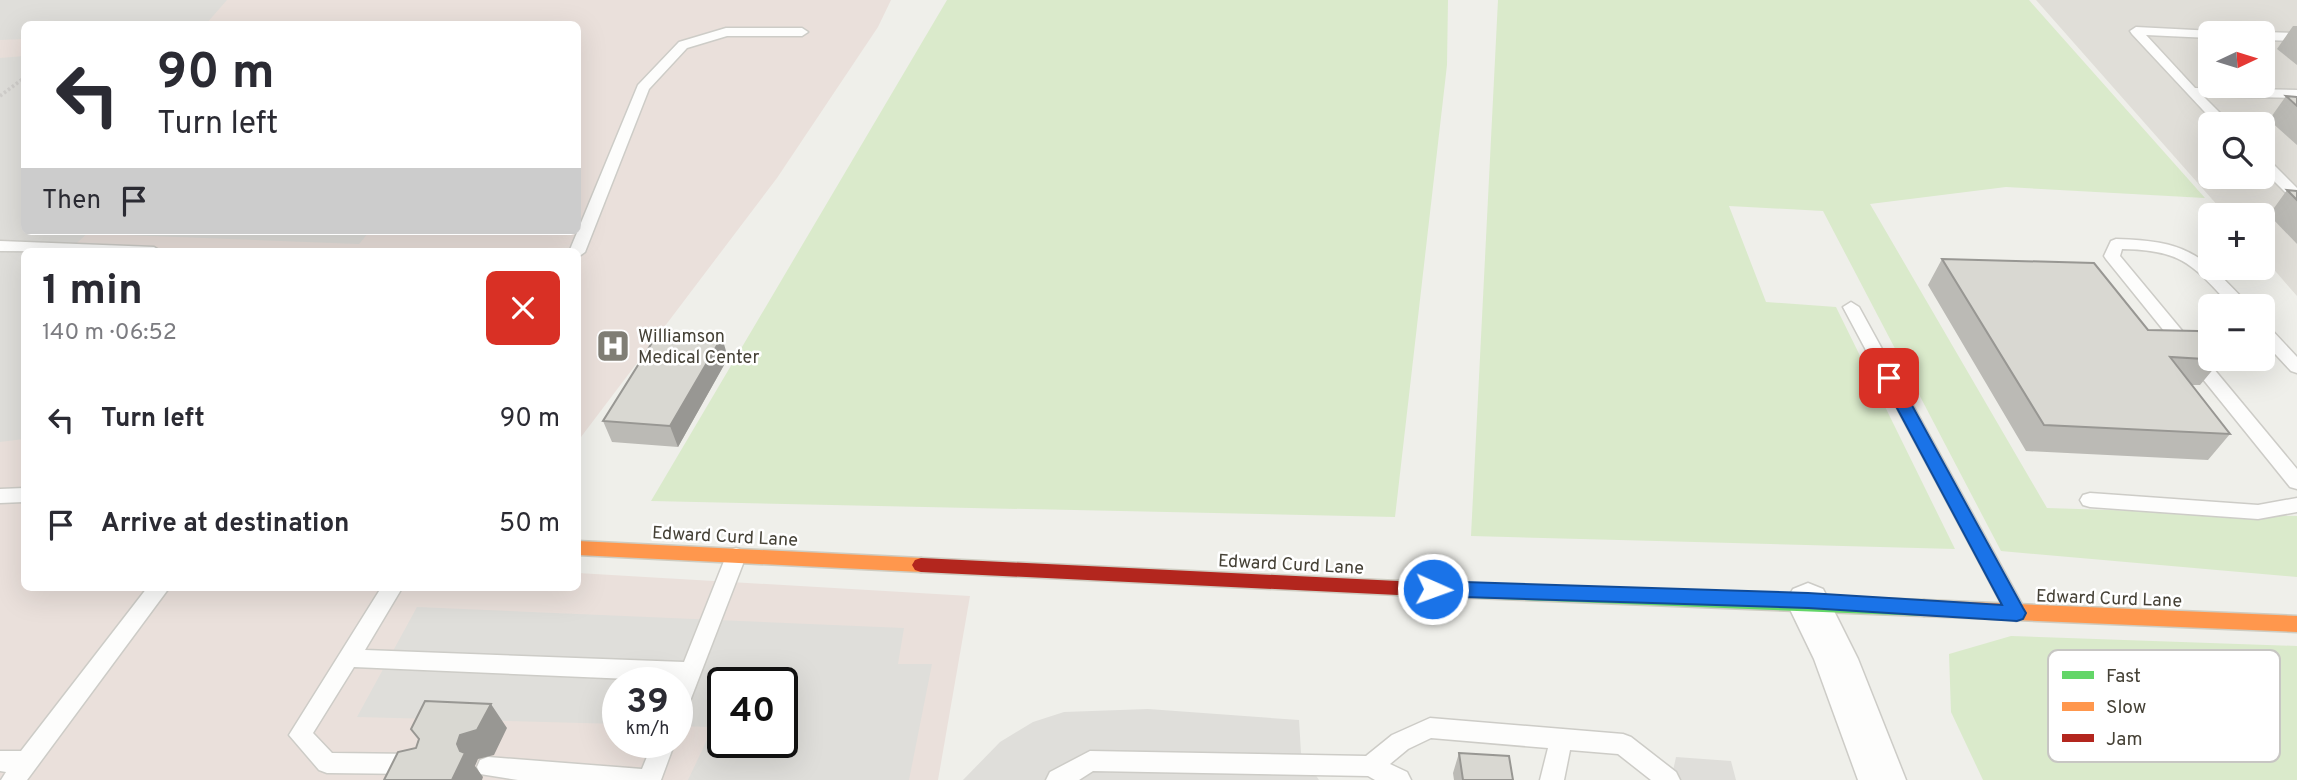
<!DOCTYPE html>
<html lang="en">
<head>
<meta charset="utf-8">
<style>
  body { margin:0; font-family:Overpass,sans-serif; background:#f7f7f7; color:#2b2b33; height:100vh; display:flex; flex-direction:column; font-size:26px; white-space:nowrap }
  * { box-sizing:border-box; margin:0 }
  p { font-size:23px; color:#7c7c81 }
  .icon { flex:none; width:38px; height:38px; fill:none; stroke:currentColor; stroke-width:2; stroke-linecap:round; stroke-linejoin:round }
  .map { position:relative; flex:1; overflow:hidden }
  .panel { position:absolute; left:21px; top:248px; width:560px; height:343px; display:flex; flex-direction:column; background:#fff; border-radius:10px; box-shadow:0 7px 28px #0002 }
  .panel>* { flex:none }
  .guide { position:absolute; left:21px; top:21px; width:560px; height:214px; border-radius:10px; box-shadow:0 7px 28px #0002; background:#fff; color:#2b2b33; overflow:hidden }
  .needle { width:46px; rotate:86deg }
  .controls { position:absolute; left:2198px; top:21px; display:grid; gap:14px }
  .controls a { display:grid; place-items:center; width:77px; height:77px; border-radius:10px; background:#fff; box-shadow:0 7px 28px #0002; font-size:35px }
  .speed { position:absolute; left:602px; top:667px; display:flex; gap:14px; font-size:35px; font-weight:700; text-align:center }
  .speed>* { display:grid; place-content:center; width:91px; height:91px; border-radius:50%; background:#fff; box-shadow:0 7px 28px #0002; line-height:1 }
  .speed small { font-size:18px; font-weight:400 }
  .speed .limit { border:4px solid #111; border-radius:10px; background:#fff; color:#111 }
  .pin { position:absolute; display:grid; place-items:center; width:60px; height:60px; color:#fff; margin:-30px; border-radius:14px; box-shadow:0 4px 10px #0006 }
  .me { position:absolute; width:77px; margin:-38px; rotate:92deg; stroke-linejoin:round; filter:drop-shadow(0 0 5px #0008) }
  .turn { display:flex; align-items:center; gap:24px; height:147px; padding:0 21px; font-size:32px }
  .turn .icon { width:91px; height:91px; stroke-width:2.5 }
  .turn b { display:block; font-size:49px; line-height:60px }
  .then { display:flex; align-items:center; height:66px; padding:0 21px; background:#0003; gap:14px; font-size:26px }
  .round { display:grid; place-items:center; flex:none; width:74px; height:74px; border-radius:10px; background:#f7f7f7 }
  .summary { display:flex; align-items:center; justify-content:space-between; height:119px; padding:0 21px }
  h1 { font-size:42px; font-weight:700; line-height:52px }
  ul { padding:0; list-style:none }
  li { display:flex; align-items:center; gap:21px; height:105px; padding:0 21px }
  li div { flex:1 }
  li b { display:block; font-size:26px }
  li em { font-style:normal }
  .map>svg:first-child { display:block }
  .industrial { fill:#e0ded8; fill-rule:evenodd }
  .medical { fill:#eae0db; fill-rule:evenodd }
  .green { fill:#daeacb }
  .parking { fill:#dfdeda; fill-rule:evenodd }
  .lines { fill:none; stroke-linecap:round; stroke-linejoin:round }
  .lane-casing { stroke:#cdccc7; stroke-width:3 }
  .street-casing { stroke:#cdccc7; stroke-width:3 }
  .fast-casing { stroke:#ceccc1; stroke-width:3 }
  .slow-casing { stroke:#ceccc1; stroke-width:3 }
  .jam-casing { stroke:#ceccc1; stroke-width:3 }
  .path { stroke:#d0cecb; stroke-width:3.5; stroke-dasharray:2.5 2.5; stroke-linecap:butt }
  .lane { fill:#fdfdfc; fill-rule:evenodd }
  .street { fill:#fdfdfc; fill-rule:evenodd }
  .fast { fill:#63d668; fill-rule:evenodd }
  .slow { fill:#ff974d; fill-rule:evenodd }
  .jam { fill:#b3261e; fill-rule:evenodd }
  .wall { fill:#bbbab5 }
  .shaded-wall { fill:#989793 }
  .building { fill:#d9d8d2; stroke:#989793; stroke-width:2 }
  .route { fill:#1a73e8; stroke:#114b97; stroke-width:2 }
  .labels { text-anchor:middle; stroke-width:5; stroke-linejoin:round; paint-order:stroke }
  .poi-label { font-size:18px; fill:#454136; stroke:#fff; text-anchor:start }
  .street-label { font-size:18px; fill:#454136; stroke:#fff }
  .key { fill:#fff; stroke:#c7c6c3; stroke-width:2 }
  .key-label { font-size:19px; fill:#454136 }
</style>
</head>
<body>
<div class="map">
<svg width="2297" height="780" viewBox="0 0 2297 780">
  <rect width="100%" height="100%" fill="#efefea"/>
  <path class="industrial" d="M2036,0H2297V296L2263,257V215H2226ZM2210,33H2263V86H2210ZM2210,124H2263V177H2210Z"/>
  <path class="medical" d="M0,0H891L878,27L777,178L578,441V252H24V588H578V573L970,596L938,780H0ZM24,24H578V231H24ZM618,682H677V742H618ZM723,682H782V742H723Z"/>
  <path class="green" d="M947,0H1448L1447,65L1395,517L651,501Z
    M1498,0H2029L2205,198L2006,187L1870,204L2047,508L2297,516V577L2001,551L1823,211L1729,206L1766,302L1836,307L1955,549L1471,536Z
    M2011,636L2297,646V780H1983L1951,712L1949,654Z"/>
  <path class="parking" d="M0,0H227L206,24H24V39L0,40Z
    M24,56V231H90L67,252H24V439L0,442V58Z
    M101,231H370L359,244L97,234Z
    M417,607L904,628L898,664H932L909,780H688L713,727L677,726V682H618V724L357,717ZM723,682H782V742H723Z
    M1148,709L1299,720L1301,753L1319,780H963L1000,742L1033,722L1064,712Z
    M1676,757L1731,761L1736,780H1671Z"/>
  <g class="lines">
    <defs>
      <path id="lane" d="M2136,27L2214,31L2216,33H2210V38L2146,35L2195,88L2297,90V98L2203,96L2231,124H2216L2132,34L2130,31Z
        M726,28H802L808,32L802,36H727L687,48L649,89L585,252L578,257V252H569L638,85L679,42Z
        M2263,32L2297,33V41L2263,40V33H2259Z
        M2263,158L2268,159L2297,188V200L2292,199L2263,170Z
        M2116,239C2186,241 2200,253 2246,302L2248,306H2231C2192,264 2182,250 2122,249L2120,256L2297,469V489L2290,487L2106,259L2104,256L2111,241Z
        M0,241L154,247L162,252L0,251Z
        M1851,302L1859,307L2023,606L2026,612L2023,618L2016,621L2009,618L1843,307Z
        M2263,326L2269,327L2297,357V373L2291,371L2263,341Z
        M24,488V502L0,503V489Z
        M2090,493L2258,505L2297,498V512L2258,519L2090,507L2083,505L2080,500L2083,495Z
        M736,548L743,550L746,556L685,714L677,717L676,681L354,667L313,733L332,753L416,754L424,757L427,764L424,771L416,774L327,773L319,770L289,735L381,588H402L365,650L684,662L726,556L729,550Z
        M147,588H169L27,780H1L6,772L0,771V751H21Z
        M1430,718L1623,734L1631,737L1676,772L1680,780H1651L1618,754L1570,750L1564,780H1540L1548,748L1431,738L1408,749L1390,764L1407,772L1411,780H1375L1368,776L1093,771L1079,780H1046L1050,772L1090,751L1366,756L1392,735Z
        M653,742H675L661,780H518L480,774L477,767L480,760L488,757L642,769Z"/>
      <path id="street" d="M1808,583L1823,589L1858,659L1906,780H1858L1814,659L1786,601L1793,589Z"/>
      <path id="fast" d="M1398,581L1924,600L1931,603L1933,608L1931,613L1924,616L1398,595L1392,593L1389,588L1392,583Z"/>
      <path id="slow" d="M578,541L921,558L927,560L930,565L927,570L921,572L578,555Z
        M1924,600L2297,616V632L1924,616L1917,613L1915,608L1917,603Z"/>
      <path id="jam" d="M921,558L1398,581L1404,583L1407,588L1404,593L1398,595L921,572L915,570L912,565L915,560Z"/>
    </defs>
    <use href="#lane" class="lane-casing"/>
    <use href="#street" class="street-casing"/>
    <use href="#fast" class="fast-casing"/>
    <use href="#slow" class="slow-casing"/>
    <use href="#jam" class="jam-casing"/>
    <path class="path" d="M0,96L24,78"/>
    <use href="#lane" class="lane"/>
    <use href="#street" class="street"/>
    <use href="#fast" class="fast"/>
    <use href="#slow" class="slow"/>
    <use href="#jam" class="jam"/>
  </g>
  <path class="wall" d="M2293,26H2297V65L2277,49Z
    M2286,96L2297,97V145L2269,120Z
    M2287,190L2297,191V244L2269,215Z
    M1942,259L2148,330L2221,360L2200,385H2192L2230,434L2208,460L2026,451L1928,285Z
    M728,358L678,447L612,442L603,421Z
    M1459,753L1513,780H1454L1453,773Z"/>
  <path class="shaded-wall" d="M722,337L728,358L678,447L670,426Z
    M491,704L507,728L494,755L478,759L475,766L483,777L482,780H452L460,751L457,744L460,735Z"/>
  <path class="building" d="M2286,96L2297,97V106Z
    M2287,190L2297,191V200Z
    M1942,259L2094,263L2148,330L2198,331L2210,347V359L2221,360L2170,357L2230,434L2044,425Z
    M660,330L722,337L670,426L603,421Z
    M425,701L491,704L477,730L460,735L457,744L460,751L465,753L452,780H384L398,752L416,748L419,739L411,729Z
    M1459,753L1509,756L1513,780H1463Z"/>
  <path class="route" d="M1889,373L1897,378L2023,608L2026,613L2023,619L2017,621L1808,608L1433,596L1423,589L1433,581L1808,593L2002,605L1881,378Z"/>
  <defs>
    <symbol id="hospital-square" viewBox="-11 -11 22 22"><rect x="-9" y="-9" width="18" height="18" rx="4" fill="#807e75" stroke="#fff"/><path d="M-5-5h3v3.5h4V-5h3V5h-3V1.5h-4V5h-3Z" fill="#fff"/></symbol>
  </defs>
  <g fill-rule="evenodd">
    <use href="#hospital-square" x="594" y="327" width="38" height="38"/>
  </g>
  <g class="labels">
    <g class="poi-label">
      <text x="638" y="342">Williamson<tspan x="638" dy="21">Medical Center</tspan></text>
    </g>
    <g class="street-label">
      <text transform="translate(725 536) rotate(3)" y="6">Edward Curd Lane</text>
      <text transform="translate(1291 564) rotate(3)" y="6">Edward Curd Lane</text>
      <text transform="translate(2109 598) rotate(2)" y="6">Edward Curd Lane</text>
    </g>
  </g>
  <rect x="2048" y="650" width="232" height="112" rx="10" class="key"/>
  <rect x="2062" y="671" width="32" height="8" fill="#63d668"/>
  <rect x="2062" y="702" width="32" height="9" fill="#ff974d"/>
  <rect x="2062" y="734" width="32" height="8" fill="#b3261e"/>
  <g class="key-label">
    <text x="2106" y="682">Fast</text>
    <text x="2106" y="713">Slow</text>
    <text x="2106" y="745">Jam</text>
  </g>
</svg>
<div class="controls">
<a><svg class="needle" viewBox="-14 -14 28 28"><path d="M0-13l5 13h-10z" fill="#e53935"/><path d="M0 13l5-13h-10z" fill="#7c7c81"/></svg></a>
<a><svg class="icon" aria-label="search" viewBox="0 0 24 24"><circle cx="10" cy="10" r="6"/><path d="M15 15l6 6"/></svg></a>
<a>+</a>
<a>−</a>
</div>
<div class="speed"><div>39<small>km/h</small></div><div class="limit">40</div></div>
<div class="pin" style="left:1889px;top:378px;background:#d93025"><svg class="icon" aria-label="arrive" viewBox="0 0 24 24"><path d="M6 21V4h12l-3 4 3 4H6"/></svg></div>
<svg class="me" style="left:1433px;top:589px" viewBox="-20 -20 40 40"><circle r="17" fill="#1a73e8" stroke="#fff" stroke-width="3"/><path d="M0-11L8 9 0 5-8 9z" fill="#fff"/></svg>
<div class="guide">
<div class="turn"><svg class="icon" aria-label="left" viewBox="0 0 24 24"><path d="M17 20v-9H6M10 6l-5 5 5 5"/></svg><div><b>90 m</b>Turn left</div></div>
<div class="then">Then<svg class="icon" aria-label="arrive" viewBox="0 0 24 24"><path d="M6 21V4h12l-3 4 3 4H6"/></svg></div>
</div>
<section class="panel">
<div class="summary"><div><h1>1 min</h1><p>140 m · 06:52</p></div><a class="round" style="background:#d93025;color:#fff"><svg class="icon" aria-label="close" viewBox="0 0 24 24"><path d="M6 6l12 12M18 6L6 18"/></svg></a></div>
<ul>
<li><svg class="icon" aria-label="left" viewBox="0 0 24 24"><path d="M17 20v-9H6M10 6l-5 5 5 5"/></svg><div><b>Turn left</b></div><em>90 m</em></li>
<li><svg class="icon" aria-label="arrive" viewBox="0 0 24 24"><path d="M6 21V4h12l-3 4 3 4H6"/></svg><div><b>Arrive at destination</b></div><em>50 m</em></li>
</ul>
</section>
</div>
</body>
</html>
